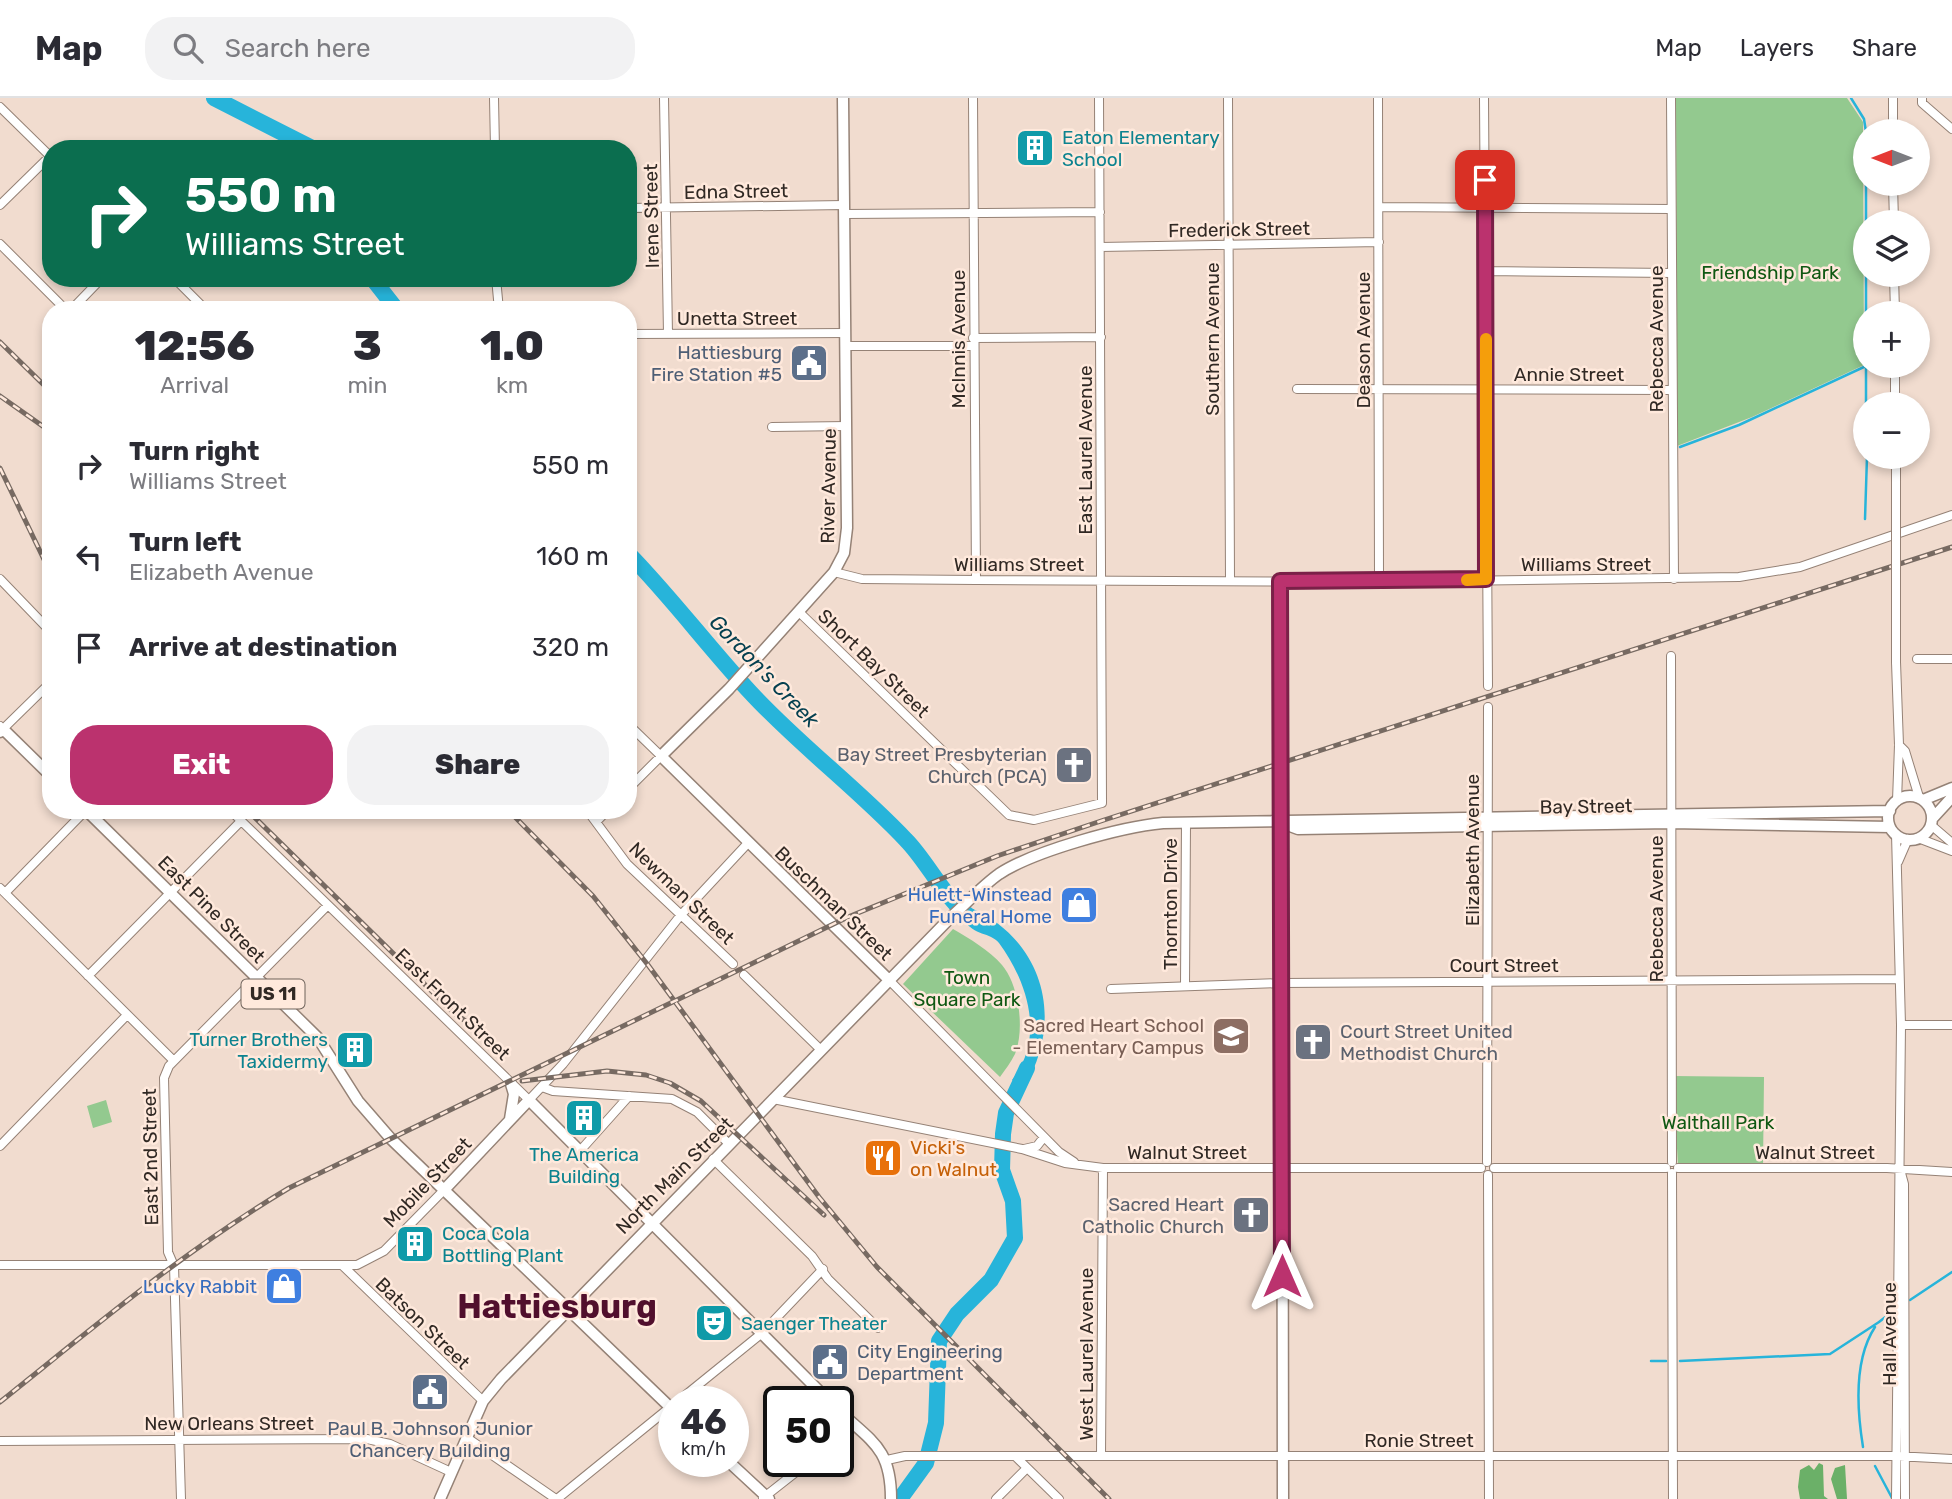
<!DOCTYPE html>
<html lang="en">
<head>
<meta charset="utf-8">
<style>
  body { margin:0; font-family:Rubik,sans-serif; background:#f2f2f3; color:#2b2b33; height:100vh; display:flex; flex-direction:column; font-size:26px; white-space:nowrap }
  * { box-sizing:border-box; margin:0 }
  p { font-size:23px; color:#7c7c81 }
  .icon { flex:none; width:38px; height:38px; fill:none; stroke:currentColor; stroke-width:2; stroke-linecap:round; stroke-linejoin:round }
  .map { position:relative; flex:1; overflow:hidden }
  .drawer { position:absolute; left:42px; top:203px; width:595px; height:518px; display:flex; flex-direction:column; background:#fff; border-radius:28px; box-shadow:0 4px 10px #0003 }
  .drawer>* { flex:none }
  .guide { position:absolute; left:42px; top:42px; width:595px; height:147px; border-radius:28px; box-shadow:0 4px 10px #0003; background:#0b6e4f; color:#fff; overflow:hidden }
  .needle { width:46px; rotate:270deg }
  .fabs { position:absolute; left:1853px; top:21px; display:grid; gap:14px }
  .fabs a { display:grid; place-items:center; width:77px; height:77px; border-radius:50%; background:#fff; box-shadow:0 4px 10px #0003; font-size:35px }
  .speed { position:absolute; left:658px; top:1288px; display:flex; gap:14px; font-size:35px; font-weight:700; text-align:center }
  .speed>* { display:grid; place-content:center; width:91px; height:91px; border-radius:50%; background:#fff; box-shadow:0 4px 10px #0003; line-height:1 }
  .speed small { font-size:18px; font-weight:400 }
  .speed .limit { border:4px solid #111; border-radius:10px; background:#fff; color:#111 }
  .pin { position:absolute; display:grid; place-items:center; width:60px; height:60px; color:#fff; margin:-30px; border-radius:14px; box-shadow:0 4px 10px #0006 }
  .me { position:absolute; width:77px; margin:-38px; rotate:0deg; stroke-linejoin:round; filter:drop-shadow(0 0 5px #0008) }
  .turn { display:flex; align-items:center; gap:24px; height:147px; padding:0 28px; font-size:32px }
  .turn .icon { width:91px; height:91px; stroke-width:2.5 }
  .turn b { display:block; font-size:49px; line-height:60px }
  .eta { display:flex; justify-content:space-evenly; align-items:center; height:119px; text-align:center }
  .eta b { font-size:42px; font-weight:800; line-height:49px }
  .primary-button { display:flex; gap:14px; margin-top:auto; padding:14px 28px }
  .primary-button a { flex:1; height:80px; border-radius:28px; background:#bb326e; color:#fff; font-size:28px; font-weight:800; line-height:80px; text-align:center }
  .primary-button a+a { background:#f2f2f3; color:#2b2b33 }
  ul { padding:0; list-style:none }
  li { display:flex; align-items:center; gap:21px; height:91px; padding:0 28px }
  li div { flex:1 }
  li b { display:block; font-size:26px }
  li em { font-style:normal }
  header { display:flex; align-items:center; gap:42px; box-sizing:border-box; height:98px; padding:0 35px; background:#fff; border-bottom:2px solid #e1e1e2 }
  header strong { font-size:33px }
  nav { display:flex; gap:38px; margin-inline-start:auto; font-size:24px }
  .search { width:490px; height:63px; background:#f2f2f3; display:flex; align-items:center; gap:18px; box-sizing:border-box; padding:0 24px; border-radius:28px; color:#7c7c81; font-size:26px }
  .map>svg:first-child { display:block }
  .green { fill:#93c98f }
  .forest { fill:#6bb068 }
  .water { fill:#27b4da }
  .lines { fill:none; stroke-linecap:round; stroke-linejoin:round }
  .stream { stroke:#27b4da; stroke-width:2.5 }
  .river { stroke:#27b4da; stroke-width:16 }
  .minor-casing { stroke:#958276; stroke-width:10 }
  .major-casing { stroke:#958276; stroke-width:13 }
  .minor { stroke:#fff; stroke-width:8 }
  .major { stroke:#fff; stroke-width:10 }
  .rail-casing { stroke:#776a62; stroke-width:5 }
  .rail { stroke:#ffe9dc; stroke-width:2.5; stroke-dasharray:8; stroke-linecap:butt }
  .minor-bridge-casing { stroke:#958276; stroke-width:10; stroke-linecap:butt }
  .minor-bridge { stroke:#fff; stroke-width:8 }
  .route-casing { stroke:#7a2048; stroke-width:18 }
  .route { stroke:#bb326e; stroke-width:12 }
  .slow { stroke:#f59e0b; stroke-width:12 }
  .labels { text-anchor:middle; stroke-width:5; stroke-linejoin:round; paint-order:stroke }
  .shield { fill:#ffe9dc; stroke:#6f635b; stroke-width:2 }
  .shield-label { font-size:18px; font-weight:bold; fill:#312924 }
  .culture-label { font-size:19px; fill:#0d838f; stroke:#ffe9dc; text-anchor:start }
  .street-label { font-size:19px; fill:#312924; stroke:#ffe9dc }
  .park-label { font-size:19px; fill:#0f5812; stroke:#ffe9dc }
  .service-label { font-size:19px; fill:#4e5e75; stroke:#ffe9dc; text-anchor:end }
  .worship-label { font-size:19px; fill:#5b616d; stroke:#ffe9dc; text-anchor:end }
  .shop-label { font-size:19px; fill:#366cbe; stroke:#ffe9dc; text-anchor:end }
  .education-label { font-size:19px; fill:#785e54; stroke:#ffe9dc; text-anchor:end }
  .food-label { font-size:19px; fill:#c56008; stroke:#ffe9dc; text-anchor:start }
  .water-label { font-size:21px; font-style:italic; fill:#054050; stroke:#ffe9dc }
  .town-label { font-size:33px; font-weight:bold; fill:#510f2d; stroke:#ffe9dc }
</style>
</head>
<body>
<header>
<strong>Map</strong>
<div class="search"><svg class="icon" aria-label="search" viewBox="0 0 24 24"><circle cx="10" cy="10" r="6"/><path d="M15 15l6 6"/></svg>Search here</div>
<nav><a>Map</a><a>Layers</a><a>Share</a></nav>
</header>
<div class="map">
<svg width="1952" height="1401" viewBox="0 0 1952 1401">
  <rect width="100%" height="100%" fill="#f1dccf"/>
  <path class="green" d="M1676,0H1847L1863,24L1864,267L1752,319L1677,348Z
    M953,831C970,841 989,852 1002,867C1019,887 1025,931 1015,956C1011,964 1005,972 1000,979L903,886Z
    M1673,978L1764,979L1763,1069L1678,1068Z
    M106,1002L112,1024L93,1030L87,1008Z"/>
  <path class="forest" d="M1819,1365L1823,1367L1824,1398L1828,1401H1800L1798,1389L1800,1372L1809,1367L1814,1372Z
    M1845,1367L1847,1401H1837L1831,1381L1835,1370Z"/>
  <path class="water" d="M973,811C1043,843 1066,922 1023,991L1012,982C1046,939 1027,883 999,845C990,834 974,838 964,822Z"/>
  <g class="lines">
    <path class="stream" d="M1851,0L1864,21L1866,34
      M1866,86V124
      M1866,177V215
      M1866,268V306
      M1680,349L1739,327L1866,268
      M1865,421L1867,359
      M1910,1202L1952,1174
      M1879,1224L1893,1213
      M1651,1263H1666
      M1680,1263L1830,1256L1879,1224
      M1863,1349C1857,1312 1854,1261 1875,1229
      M1875,1368L1892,1400"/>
    <path class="river" d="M214,0L314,51
      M372,180L397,212
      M628,455C672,500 709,550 751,595C799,647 857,690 906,742C931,767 950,814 985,827
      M900,1401L926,1365L936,1325L939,1243L957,1216L991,1182L1015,1140L1013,1103L1002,1072L1003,1036L1006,1015L1027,970"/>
    <defs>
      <path id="minor" d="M494,0L495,51
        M664,0L668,236
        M973,0L976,482
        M1228,0L1230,483
        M1378,0L1379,484
        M1484,0L1488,588
        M1671,0L1674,481
        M1893,0V33
        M1922,0V5L1952,31
        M0,9L51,59
        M1893,86L1894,124
        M0,107L50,58
        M1379,109L1671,111
        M628,110L844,107
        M845,116L1100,114
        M0,146L66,212
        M1100,149L1379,144
        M1486,173L1672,175
        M1894,177L1895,215
        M174,180L206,212
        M496,180L499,212
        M71,212L102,180
        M628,236L846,235
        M973,240L1101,239
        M846,248H973
        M1895,268V306
        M1297,291L1672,292
        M772,329L847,328
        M834,474L862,481L976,482L1379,484L1739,479L1800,469L1952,417
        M0,481L51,534
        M1280,483L1282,725
        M799,514L1009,717L1034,722L1102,705L1099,0
        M1671,558L1672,1064
        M1917,561H1952
        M1896,564L1899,647L1897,703
        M628,626L661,658L628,691
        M0,628L3,631L51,584
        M1899,647L1905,653L1919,699
        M230,712L529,1002L563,966L680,818L748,745
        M587,712L627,766L733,866
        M596,724L608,712
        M1931,727L1952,745
        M1896,736L1901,927L1896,1401
        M1918,740L1952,753
        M1898,764L1908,741
        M0,790L174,963
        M5,795L86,712
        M744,877L821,952
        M88,878L241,723
        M889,882L1059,1054L1074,1064
        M1185,887L1186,725
        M1111,891L1282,885L1897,881
        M1901,927H1952
        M542,989L553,993L672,1001L697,1014L729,1046
        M773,1001L1022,1051L1065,1065L1103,1070H1481
        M0,1048L127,917
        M1024,1051L1037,1048L1044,1039
        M579,1054L629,998
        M713,1061L812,1158L828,1181L878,1230
        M1487,1064L1488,609
        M1494,1070H1666
        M1678,1070H1887L1952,1074
        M1672,1075L1673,1401
        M1901,1075L1904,1086L1905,1401
        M1488,1077L1489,1401
        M0,1167H357L384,1153L444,1092
        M343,1168L483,1303
        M677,1304L761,1236L823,1171
        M466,1339L556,1401
        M838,1339L852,1325
        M0,1343L367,1341L390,1346L451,1374
        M1101,1358L1103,1070
        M1016,1359L1059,1401
        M887,1362L905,1358H1896L1952,1361
        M763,1400L810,1363
        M181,1401L174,1168L168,1154L164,980L169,968L327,808
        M557,1401L674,1306
        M996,1401L1027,1370"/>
      <path id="major" d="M843,0L847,430L844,455L834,474L729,591L661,658L889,882
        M0,634L3,631L51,678
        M1888 720a22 22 0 1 1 44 0a22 22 0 1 1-44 0Z
        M1923,702L1952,690
        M86,712L318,940L358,1003L391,1041L674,1313
        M1932,721L1952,699
        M1282,725L1283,1401
        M1282,725L1298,731L1671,725L1890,729
        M510,1021L514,996L511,986
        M444,1092L529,1002L830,1304
        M838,1312C872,1344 891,1350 891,1401
        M728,1363L769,1401
        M440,1401L483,1303L501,1281L951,819C967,805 982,788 999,776C1034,753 1121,729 1163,725L1890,713"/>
    </defs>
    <use href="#minor" class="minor-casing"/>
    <use href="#major" class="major-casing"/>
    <use href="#minor" class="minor"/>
    <use href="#major" class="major"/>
    <defs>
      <path id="rail" d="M0,244L51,294
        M0,298L51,334
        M0,370L51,476
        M247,712L454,915L490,940
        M508,712L593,798L648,867L819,1099L877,1169L1109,1401
        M522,983L607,973L646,977L670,985L701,1003L824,1117
        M0,1304C94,1229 185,1152 289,1090L848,819L997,758L1104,722L1952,449"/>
    </defs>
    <use href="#rail" class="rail-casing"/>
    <use href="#rail" class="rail"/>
    <defs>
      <path id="minor-bridge" d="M1896,359V564"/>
    </defs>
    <use href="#minor-bridge" class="minor-bridge-casing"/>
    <use href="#minor-bridge" class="minor-bridge"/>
  </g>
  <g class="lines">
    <defs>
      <path id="route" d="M1282,1178L1280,483L1486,481L1485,82"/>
    </defs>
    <use href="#route" class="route-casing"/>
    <use href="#route" class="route"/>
    <path class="slow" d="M1467,482L1486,481V241"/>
  </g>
  <defs>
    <symbol id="building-square" viewBox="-11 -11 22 22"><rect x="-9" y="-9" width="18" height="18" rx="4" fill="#0f9aa8" stroke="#ffe9dc"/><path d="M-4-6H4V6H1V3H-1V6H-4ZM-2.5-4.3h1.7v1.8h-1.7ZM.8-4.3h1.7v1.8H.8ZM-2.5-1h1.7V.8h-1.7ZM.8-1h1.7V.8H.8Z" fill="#fff"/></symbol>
    <symbol id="civic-square" viewBox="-11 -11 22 22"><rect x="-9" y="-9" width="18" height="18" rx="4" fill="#5c6f8a" stroke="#ffe9dc"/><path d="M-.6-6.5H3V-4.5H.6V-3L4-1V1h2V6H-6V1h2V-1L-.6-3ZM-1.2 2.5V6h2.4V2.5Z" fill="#fff"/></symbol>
    <symbol id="church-square" viewBox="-11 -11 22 22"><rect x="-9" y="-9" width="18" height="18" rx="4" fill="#6b7280" stroke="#ffe9dc"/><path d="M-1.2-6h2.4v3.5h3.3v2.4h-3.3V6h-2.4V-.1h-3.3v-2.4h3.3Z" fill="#fff"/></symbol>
    <symbol id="shop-square" viewBox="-11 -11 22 22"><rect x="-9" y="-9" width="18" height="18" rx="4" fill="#3f7fe0" stroke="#ffe9dc"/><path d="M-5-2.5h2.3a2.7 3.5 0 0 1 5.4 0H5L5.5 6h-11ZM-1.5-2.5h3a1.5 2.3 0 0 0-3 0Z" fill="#fff"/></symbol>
    <symbol id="school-square" viewBox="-11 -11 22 22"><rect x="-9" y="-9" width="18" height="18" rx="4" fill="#8d6e63" stroke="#ffe9dc"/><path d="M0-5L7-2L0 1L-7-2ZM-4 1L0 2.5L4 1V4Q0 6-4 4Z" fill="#fff"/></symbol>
    <symbol id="restaurant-square" viewBox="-11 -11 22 22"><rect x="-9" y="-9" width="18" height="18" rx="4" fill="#e8710a" stroke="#ffe9dc"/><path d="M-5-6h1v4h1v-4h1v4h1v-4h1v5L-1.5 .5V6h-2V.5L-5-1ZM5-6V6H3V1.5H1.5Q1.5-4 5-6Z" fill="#fff"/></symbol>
    <symbol id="theatre-square" viewBox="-11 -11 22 22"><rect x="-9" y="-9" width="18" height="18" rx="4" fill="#0f9aa8" stroke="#ffe9dc"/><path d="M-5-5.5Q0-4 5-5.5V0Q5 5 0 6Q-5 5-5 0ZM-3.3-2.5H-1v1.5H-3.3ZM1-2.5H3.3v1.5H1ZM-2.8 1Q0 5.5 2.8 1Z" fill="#fff"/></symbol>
  </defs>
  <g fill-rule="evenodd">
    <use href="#building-square" x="1013" y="28" width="44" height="44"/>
    <use href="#civic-square" x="787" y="243" width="44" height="44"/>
    <use href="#church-square" x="1052" y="645" width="44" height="44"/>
    <use href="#shop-square" x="1057" y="785" width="44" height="44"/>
    <use href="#school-square" x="1209" y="916" width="44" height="44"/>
    <use href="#church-square" x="1291" y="922" width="44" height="44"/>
    <use href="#building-square" x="333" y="930" width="44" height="44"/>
    <use href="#building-square" x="562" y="998" width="44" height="44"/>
    <use href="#restaurant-square" x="861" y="1038" width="44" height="44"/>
    <use href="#church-square" x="1229" y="1095" width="44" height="44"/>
    <use href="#building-square" x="393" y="1124" width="44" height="44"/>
    <use href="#shop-square" x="262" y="1166" width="44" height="44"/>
    <use href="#theatre-square" x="692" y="1203" width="44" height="44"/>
    <use href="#civic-square" x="808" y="1242" width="44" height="44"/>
    <use href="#civic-square" x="408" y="1272" width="44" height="44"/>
  </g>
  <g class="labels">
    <rect class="shield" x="241.5" y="881.5" width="63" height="29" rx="5"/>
    <g class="shield-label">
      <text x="273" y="902">US 11</text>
    </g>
    <g class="culture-label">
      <text x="1062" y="46">Eaton Elementary<tspan x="1062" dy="22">School</tspan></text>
      <text x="328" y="948" text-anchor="end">Turner Brothers<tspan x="328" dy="22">Taxidermy</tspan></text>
      <text x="584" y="1063" text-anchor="middle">The America<tspan x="584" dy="22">Building</tspan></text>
      <text x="442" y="1142">Coca Cola<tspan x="442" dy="22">Bottling Plant</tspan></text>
      <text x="741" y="1232">Saenger Theater</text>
    </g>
    <g class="street-label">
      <text transform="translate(736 93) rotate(-1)" y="7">Edna Street</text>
      <text transform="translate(651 118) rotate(-91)" y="7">Irene Street</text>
      <text transform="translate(1239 131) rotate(-1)" y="7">Frederick Street</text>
      <text x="737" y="227">Unetta Street</text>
      <text transform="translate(958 241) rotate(-90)" y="7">McInnis Avenue</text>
      <text transform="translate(1212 241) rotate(-90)" y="7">Southern Avenue</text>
      <text transform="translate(1656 241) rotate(-90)" y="7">Rebecca Avenue</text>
      <text transform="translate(1363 242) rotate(-90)" y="7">Deason Avenue</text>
      <text x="1569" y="283">Annie Street</text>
      <text transform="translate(1085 352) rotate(-90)" y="7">East Laurel Avenue</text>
      <text transform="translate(828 388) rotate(-89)" y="7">River Avenue</text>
      <text x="1019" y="473">Williams Street</text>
      <text x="1586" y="473">Williams Street</text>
      <text transform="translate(874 565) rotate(44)" y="7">Short Bay Street</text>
      <text transform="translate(1586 708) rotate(-1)" y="7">Bay Street</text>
      <text transform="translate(1472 752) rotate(-90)" y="7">Elizabeth Avenue</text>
      <text transform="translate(682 795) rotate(44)" y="7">Newman Street</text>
      <text transform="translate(834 805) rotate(44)" y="7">Buschman Street</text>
      <text transform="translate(1170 806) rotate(-90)" y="7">Thornton Drive</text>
      <text transform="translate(212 811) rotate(45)" y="7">East Pine Street</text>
      <text transform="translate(1656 811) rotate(-90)" y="7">Rebecca Avenue</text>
      <text x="1504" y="874">Court Street</text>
      <text transform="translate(453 906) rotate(44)" y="7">East Front Street</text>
      <text x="1187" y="1061">Walnut Street</text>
      <text x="1815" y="1061">Walnut Street</text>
      <text transform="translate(150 1059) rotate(-91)" y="7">East 2nd Street</text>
      <text transform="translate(674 1077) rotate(-45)" y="7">North Main Street</text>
      <text transform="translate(427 1084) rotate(-46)" y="7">Mobile Street</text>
      <text transform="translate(423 1225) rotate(44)" y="7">Batson Street</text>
      <text transform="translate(1889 1236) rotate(-90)" y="7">Hall Avenue</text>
      <text transform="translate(1086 1256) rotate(-90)" y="7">West Laurel Avenue</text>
      <text x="229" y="1332">New Orleans Street</text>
      <text x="1419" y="1349">Ronie Street</text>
    </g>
    <g class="park-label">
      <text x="1770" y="181">Friendship Park</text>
      <text x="967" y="886">Town<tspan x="967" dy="22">Square Park</tspan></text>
      <text x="1718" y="1031">Walthall Park</text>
    </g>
    <g class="service-label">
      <text x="782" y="261">Hattiesburg<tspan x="782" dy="22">Fire Station #5</tspan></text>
      <text x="857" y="1260" text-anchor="start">City Engineering<tspan x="857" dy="22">Department</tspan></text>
      <text x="430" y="1337" text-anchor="middle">Paul B. Johnson Junior<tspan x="430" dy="22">Chancery Building</tspan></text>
    </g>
    <g class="worship-label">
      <text x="1047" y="663">Bay Street Presbyterian<tspan x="1047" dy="22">Church (PCA)</tspan></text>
      <text x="1340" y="940" text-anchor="start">Court Street United<tspan x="1340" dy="22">Methodist Church</tspan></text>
      <text x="1224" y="1113">Sacred Heart<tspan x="1224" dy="22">Catholic Church</tspan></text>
    </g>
    <g class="shop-label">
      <text x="1052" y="803">Hulett-Winstead<tspan x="1052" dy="22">Funeral Home</tspan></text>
      <text x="257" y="1195">Lucky Rabbit</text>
    </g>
    <g class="education-label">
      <text x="1204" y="934">Sacred Heart School<tspan x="1204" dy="22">- Elementary Campus</tspan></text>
    </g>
    <g class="food-label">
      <text x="910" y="1056">Vicki's<tspan x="910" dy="22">on Walnut</tspan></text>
    </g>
    <g class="water-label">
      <text transform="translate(764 573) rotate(46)" y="7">Gordon's Creek</text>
    </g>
    <g class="town-label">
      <text x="557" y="1220">Hattiesburg</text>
    </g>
  </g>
</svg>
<div class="fabs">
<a><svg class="needle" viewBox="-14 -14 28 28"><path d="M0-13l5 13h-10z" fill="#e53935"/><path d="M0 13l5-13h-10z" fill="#7c7c81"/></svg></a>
<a><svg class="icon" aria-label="layers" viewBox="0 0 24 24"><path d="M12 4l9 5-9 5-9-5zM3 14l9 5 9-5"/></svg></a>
<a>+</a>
<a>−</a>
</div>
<div class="speed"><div>46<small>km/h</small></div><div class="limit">50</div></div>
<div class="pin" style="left:1485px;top:82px;background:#d93025"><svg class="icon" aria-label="arrive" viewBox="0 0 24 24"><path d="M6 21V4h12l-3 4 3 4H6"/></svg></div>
<svg class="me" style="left:1282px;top:1178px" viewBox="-20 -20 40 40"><path d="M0-17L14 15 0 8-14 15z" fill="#bb326e" stroke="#fff" stroke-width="4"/></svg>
<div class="guide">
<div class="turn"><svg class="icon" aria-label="right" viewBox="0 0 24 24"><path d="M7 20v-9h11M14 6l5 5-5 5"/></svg><div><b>550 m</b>Williams Street</div></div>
</div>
<section class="drawer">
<div class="eta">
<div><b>12:56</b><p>Arrival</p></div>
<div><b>3</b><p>min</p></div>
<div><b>1.0</b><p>km</p></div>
</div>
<ul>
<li><svg class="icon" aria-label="right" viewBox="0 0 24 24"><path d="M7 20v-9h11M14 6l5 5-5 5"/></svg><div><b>Turn right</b><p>Williams Street</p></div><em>550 m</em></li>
<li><svg class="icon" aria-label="left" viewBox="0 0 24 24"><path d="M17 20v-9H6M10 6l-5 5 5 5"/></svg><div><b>Turn left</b><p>Elizabeth Avenue</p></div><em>160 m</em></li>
<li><svg class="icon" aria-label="arrive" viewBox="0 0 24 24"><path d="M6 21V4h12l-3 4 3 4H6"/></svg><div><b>Arrive at destination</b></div><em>320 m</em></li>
</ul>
<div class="primary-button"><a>Exit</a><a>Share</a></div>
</section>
</div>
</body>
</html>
